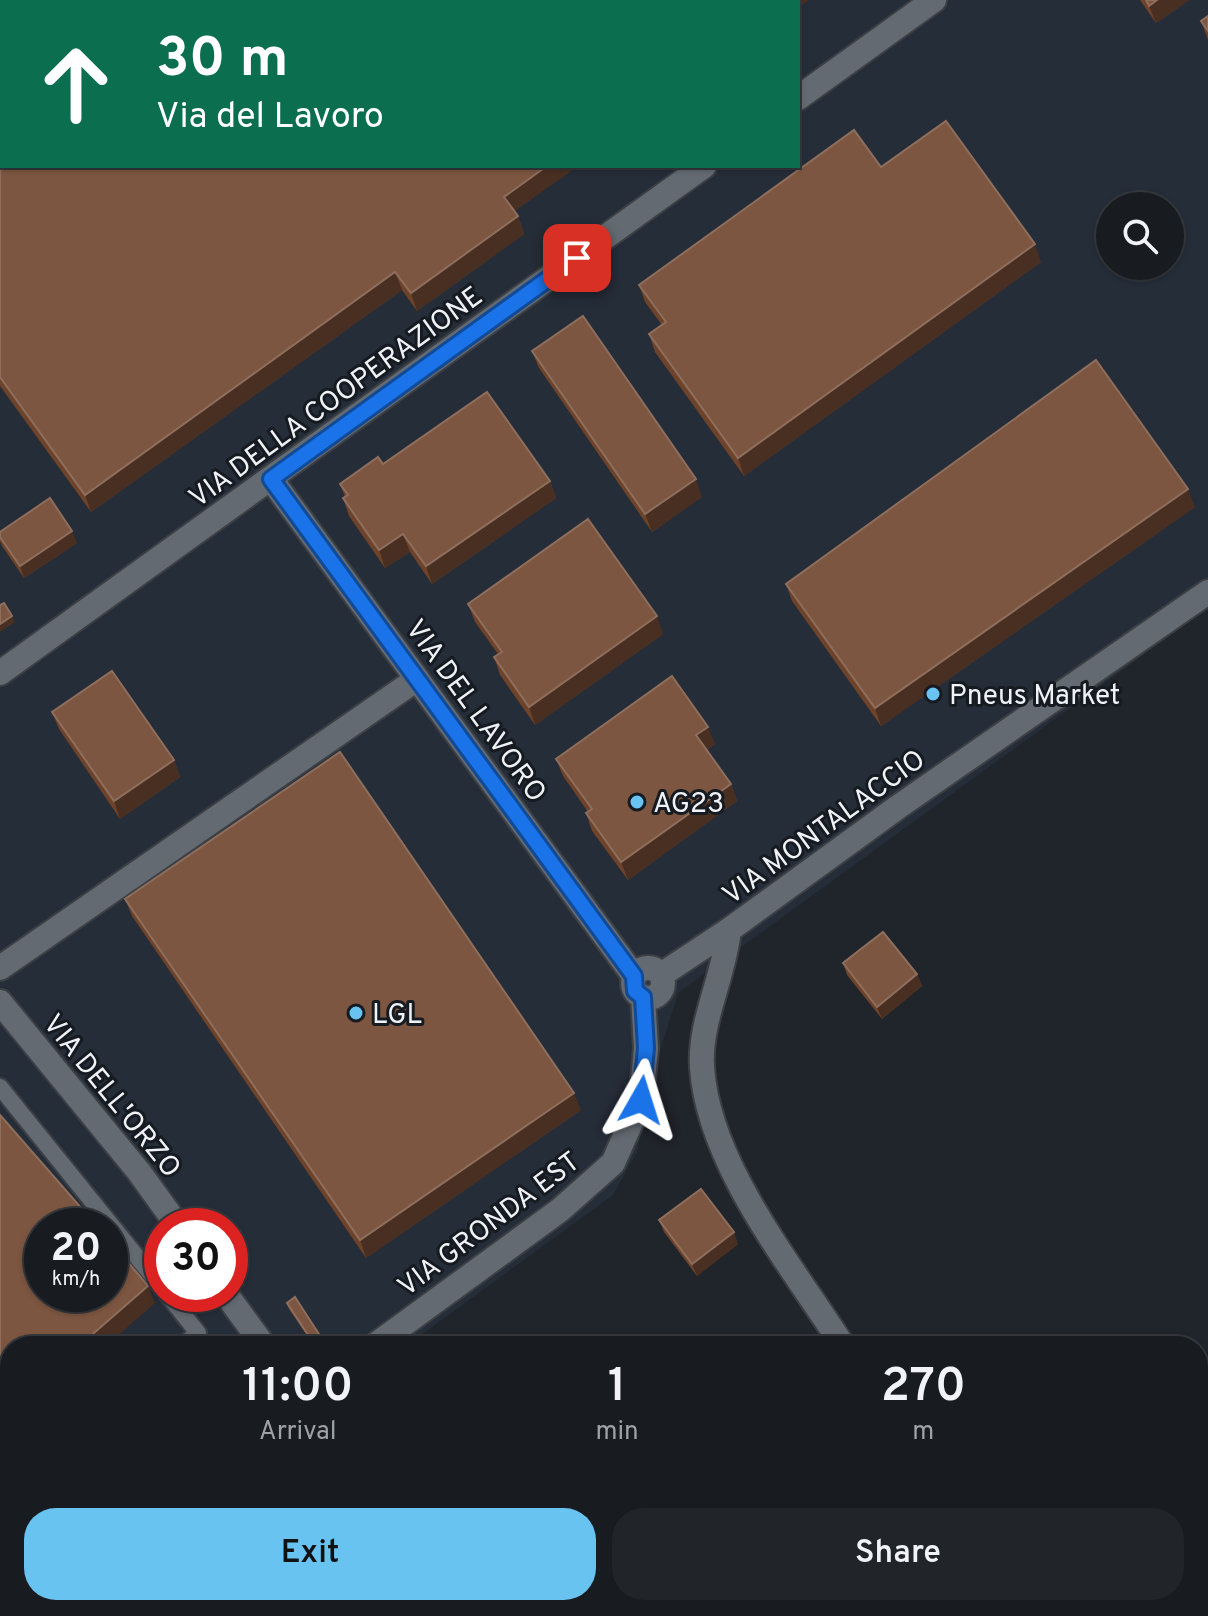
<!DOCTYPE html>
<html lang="en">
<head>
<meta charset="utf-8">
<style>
  body { margin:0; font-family:Overpass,sans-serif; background:#212429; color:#f1f3f6; height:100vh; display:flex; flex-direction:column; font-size:30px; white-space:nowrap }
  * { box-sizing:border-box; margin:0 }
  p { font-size:26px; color:#9fa1a5 }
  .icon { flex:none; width:44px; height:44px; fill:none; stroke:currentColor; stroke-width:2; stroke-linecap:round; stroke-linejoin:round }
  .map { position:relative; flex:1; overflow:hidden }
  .panel { position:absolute; left:0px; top:1336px; width:1208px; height:280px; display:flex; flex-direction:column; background:#181b20; border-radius:32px 32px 0 0; box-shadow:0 2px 6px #0004,0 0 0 2px #36393e }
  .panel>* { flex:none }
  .guide { position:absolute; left:0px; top:0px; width:800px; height:168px; box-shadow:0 2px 6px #0004,0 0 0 2px #36393e; background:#0b6e4f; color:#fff; overflow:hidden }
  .buttons { position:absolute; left:1096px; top:192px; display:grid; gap:16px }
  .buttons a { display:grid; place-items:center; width:88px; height:88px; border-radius:50%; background:#181b20; box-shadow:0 2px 6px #0004,0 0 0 2px #36393e; font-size:40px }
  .speed { position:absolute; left:24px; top:1208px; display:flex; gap:16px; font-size:40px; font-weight:700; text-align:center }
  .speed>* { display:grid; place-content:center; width:104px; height:104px; border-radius:50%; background:#181b20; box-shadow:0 2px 6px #0004,0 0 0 2px #36393e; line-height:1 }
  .speed small { font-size:20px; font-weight:400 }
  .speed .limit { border:12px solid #d22; background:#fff; color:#111 }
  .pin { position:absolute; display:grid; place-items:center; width:68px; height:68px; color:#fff; margin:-34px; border-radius:16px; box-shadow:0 4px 12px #0006 }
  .me { position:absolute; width:88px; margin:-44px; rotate:6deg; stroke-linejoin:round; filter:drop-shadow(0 0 6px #0008) }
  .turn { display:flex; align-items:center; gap:28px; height:168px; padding:0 24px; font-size:36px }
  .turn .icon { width:104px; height:104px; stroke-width:2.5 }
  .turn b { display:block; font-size:56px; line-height:68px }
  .eta { display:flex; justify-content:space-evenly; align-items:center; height:136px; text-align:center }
  .eta b { font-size:48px; font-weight:600; line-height:56px }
  .action { display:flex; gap:16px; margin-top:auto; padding:16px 24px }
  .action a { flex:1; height:92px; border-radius:32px; background:#69c3f1; color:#111; font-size:32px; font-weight:600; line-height:92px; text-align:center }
  .action a+a { background:#212429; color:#f1f3f6 }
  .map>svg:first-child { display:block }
  .built { fill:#252d39; fill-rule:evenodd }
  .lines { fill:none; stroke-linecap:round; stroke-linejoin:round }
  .lane-casing { stroke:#3c4045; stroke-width:20 }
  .street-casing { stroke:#3c4045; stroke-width:28 }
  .lane { stroke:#646a72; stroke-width:16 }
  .street { stroke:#646a72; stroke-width:24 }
  .wall { fill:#6e432a }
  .shaded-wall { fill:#492f21 }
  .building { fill:#7c5640; stroke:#8e6e5d; stroke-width:2 }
  .route-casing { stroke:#114b97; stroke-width:20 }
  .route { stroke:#1a73e8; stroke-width:14 }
  .poi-dot { fill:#69c3f1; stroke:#161b21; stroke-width:3 }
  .labels { text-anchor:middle; stroke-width:6; stroke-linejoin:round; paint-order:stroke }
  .street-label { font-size:28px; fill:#eff2f7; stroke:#161b21 }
  .poi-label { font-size:28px; fill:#eff2f7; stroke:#161b21; text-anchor:start }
</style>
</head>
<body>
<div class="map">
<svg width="1208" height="1616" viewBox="0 0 1208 1616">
  <rect width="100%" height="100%" fill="#20242b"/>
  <path class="built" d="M0,0H1208V608L678,993L654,1071L637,1152L613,1195L406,1346H10V1606H48L35,1616H0ZM2,2H798V166H2ZM1110,206H1170V266H1110ZM42,1226H110V1294H42ZM162,1226H230V1294H162Z"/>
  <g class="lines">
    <defs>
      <path id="lane" d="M0,1087L162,1288
        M167,1294L198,1333L182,1346
        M0,1497L10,1489"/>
      <path id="street" d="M798,98L934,0
        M271,479L634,976
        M0,673L704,166
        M633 983a15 15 0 1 1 30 0a15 15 0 1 1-30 0Z
        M0,968L417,679
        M661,975L729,930
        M0,1002L139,1172L178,1226
        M226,1294L264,1346
        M374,1346L560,1210L613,1163L641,1100L646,1048L643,997
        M843,1346C792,1266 708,1164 702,1067C699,1022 724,977 729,930L898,807L1208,592
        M3,1616L17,1606"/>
    </defs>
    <use href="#lane" class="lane-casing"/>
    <use href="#street" class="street-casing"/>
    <use href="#lane" class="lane"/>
    <use href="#street" class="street"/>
  </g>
  <path class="wall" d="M1140,0H1189L1156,23Z
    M1208,16V40L1201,21Z
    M578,166L514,211L518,216L524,234L417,311L402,290L91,512L0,386V171Z
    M881,167L1041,262L744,476L655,352L649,334L662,325L645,302L639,285Z
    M532,351L702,497L652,532L539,368Z
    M383,464L550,481L556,498L432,584L410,552L385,568L349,516L343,498L345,497L340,484Z
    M1195,507L881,726L792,601L786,584Z
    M0,532L77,543L24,578L2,546L0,541Z
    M468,604L663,634L535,725L500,675L494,657L498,654L475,622Z
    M52,712L174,760L180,777L120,819L59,729Z
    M715,744L707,750L731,784L737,801L628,880L592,831L586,813L588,812L563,776L556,759Z
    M125,899L581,1110L366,1258L132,916Z
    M843,963L917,974L922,986L882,1019L847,975Z
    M659,1220L738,1244L697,1276L664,1232Z
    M287,1303L321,1340L316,1346H314L289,1309Z"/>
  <path class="shaded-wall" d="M36,0H68L65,2H35Z
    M778,0H809L798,8V2H776Z
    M1157,0H1189L1156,23L1149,6Z
    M2,93V116L0,117V95Z
    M547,166H578L510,214L504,197Z
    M518,216L524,234L417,311L411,293Z
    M1035,244L1041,262L744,476L738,458Z
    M395,272L402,290L91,512L85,495Z
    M696,479L702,497L652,532L645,514Z
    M550,481L556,498L432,584L426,566Z
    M1188,489L1195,507L881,726L875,708Z
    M72,531L77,543L24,578L20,566Z
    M403,534L410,552L385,568L379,550Z
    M12,616L15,622L0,632V624Z
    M657,616L663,634L535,725L529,707Z
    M708,727L715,744L702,753L696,735Z
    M174,760L180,777L120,819L114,801Z
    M731,784L737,801L628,880L621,862Z
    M917,974L922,986L882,1019L877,1007Z
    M574,1093L581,1110L366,1258L360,1240Z
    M734,1232L738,1244L697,1276L692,1264Z
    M148,1286L155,1303L106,1346H79Z
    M319,1334L321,1340L316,1346H314L312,1341Z
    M10,1406V1429L0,1438V1415Z
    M916,1608L919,1616H912L910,1612Z"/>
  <path class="building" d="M195,0H778L776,2H192Z
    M1146,0H1157L1149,6Z
    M1208,16V31L1201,21Z
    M0,27L2,30V93L0,95Z
    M946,121L1035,244L738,458L649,334L666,322L639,285L854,130L881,167Z
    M6,166H547L504,197L518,216L411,293L395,272L85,495L0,377V171Z
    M583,316L696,479L645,514L532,351Z
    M1096,360L1188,489L875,708L786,584Z
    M487,392L550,481L426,566L403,534L379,550L343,498L348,495L340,484L378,457L383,464Z
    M50,498L72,531L20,566L0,537V532Z
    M588,519L657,616L529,707L494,657L502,652L468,604Z
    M4,603L12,616L0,624V605Z
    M112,671L174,760L114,801L52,712Z
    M672,676L708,727L696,735L731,784L621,862L586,813L592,809L556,759Z
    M340,752L574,1093L360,1240L125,899Z
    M883,932L917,974L877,1007L843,963Z
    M0,1115L97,1226H42V1294H110V1241L148,1286L79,1346H10V1406L0,1415Z
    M701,1189L734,1232L692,1264L659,1220Z
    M295,1297L319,1334L312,1341L287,1303Z
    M819,1337L826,1346H807Z
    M861,1606H915L916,1608L910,1612L913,1616H847Z"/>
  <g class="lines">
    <defs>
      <path id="route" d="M577,258L271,479L634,976L635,991L643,997L646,1048L641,1100"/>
    </defs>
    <use href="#route" class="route-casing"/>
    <use href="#route" class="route"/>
  </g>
  <g class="poi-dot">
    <circle cx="933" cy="694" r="8"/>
    <circle cx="637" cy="802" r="8"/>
    <circle cx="356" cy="1013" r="8"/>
  </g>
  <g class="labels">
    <g class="street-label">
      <text transform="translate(335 396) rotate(-36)" y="10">VIA DELLA COOPERAZIONE</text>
      <text transform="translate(477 710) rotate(54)" y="10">VIA DEL LAVORO</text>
      <text transform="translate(823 826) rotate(-36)" y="10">VIA MONTALACCIO</text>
      <text transform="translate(113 1095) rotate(51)" y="10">VIA DELL'ORZO</text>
      <text transform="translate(488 1223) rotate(-37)" y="10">VIA GRONDA EST</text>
    </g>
    <g class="poi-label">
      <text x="949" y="704">Pneus Market</text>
      <text x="653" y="812">AG23</text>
      <text x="372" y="1023">LGL</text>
    </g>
  </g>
</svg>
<div class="buttons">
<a><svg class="icon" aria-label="search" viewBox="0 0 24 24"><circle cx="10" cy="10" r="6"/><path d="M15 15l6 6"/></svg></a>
</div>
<div class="speed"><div>20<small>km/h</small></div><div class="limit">30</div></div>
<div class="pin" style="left:577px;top:258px;background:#d93025"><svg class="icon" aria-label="arrive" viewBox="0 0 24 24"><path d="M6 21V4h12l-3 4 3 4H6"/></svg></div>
<svg class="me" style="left:641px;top:1100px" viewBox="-20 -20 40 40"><path d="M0-17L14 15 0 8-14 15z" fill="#1a73e8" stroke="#fff" stroke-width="4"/></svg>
<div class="guide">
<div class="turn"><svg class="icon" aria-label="ahead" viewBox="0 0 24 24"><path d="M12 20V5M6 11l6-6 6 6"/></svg><div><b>30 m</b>Via del Lavoro</div></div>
</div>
<section class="panel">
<div class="eta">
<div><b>11:00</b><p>Arrival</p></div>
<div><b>1</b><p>min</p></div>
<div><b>270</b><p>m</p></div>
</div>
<div class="action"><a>Exit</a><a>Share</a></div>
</section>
</div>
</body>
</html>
